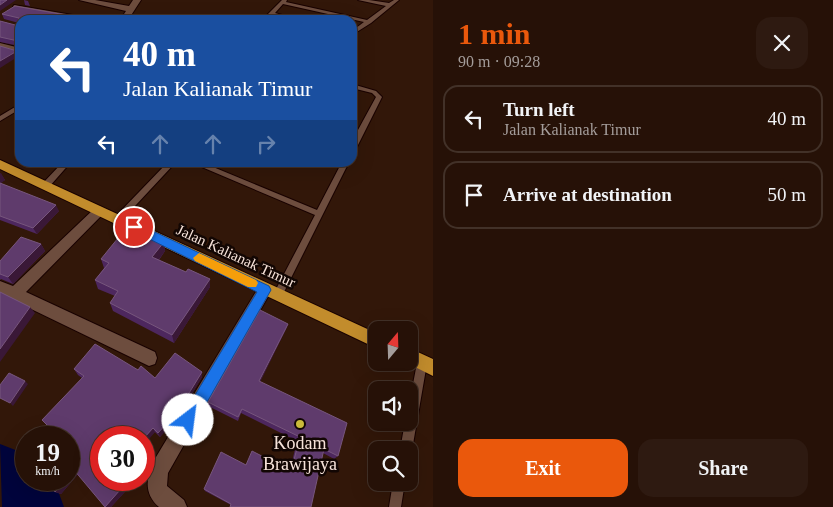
<!DOCTYPE html>
<html lang="en">
<head>
<meta charset="utf-8">
<style>
  body { margin:0; font-family:Georgia,serif; background:#2e1a11; color:#f1f3f6; height:100vh; display:flex; flex-direction:column; font-size:19px; white-space:nowrap }
  * { box-sizing:border-box; margin:0 }
  p { font-size:16px; color:#a49d9b }
  .icon { flex:none; width:28px; height:28px; fill:none; stroke:currentColor; stroke-width:2; stroke-linecap:round; stroke-linejoin:round }
  .map { position:relative; flex:1; overflow:hidden }
  .drawer { display:flex; flex-direction:column; background:#261107; width:400px }
  .drawer>* { flex:none }
  .banner { position:absolute; left:15px; top:15px; width:342px; height:152px; border-radius:15px; box-shadow:0 5px 20px #0002,0 0 0 1px #423128; background:#1a4fa0; color:#fff; overflow:hidden }
  .needle { width:32px; rotate:19deg }
  .fabs { position:absolute; left:368px; top:321px; display:grid; gap:10px }
  .fabs a { display:grid; place-items:center; width:50px; height:50px; border-radius:10px; background:#261107; box-shadow:0 5px 20px #0002,0 0 0 1px #423128; font-size:25px }
  .speed { position:absolute; left:15px; top:426px; display:flex; gap:10px; font-size:25px; font-weight:700; text-align:center }
  .speed>* { display:grid; place-content:center; width:65px; height:65px; border-radius:50%; background:#261107; box-shadow:0 5px 20px #0002,0 0 0 1px #423128; line-height:1 }
  .speed small { font-size:12px; font-weight:400 }
  .speed .limit { border:8px solid #d22; background:#fff; color:#111 }
  .pin { position:absolute; display:grid; place-items:center; width:42px; height:42px; color:#fff; margin:-21px; border:2px solid #fff; border-radius:50%; box-shadow:0 1px 5px #0007 }
  .me { position:absolute; width:55px; margin:-28px; rotate:30deg; stroke-linejoin:round; filter:drop-shadow(0 0 4px #0008) }
  .turn { display:flex; align-items:center; gap:18px; height:105px; padding:0 25px; font-size:22px }
  .turn .icon { width:65px; height:65px; stroke-width:2.5 }
  .turn b { display:block; font-size:35px; line-height:42px }
  .lanes { display:flex; align-items:center; height:48px; padding:0 25px; background:#0003; justify-content:center; gap:25px; direction:ltr }
  .lanes .off { opacity:.35 }
  .round { display:grid; place-items:center; flex:none; width:52px; height:52px; border-radius:15px; background:#2e1a11 }
  .headline { display:flex; align-items:center; justify-content:space-between; height:85px; padding:0 25px }
  h1 { font-size:30px; font-weight:600; line-height:38px; color:#ea580c }
  .primary-button { display:flex; gap:10px; margin-top:auto; padding:10px 25px }
  .primary-button a { flex:1; height:58px; border-radius:15px; background:#ea580c; color:#fff; font-size:20px; font-weight:600; line-height:58px; text-align:center }
  .primary-button a+a { background:#2e1a11; color:#f1f3f6 }
  ul { padding:0; list-style:none }
  li { display:flex; align-items:center; gap:15px; height:68px; margin:0 10px 8px; padding:0 15px; border:2px solid #423128; border-radius:15px }
  li div { flex:1 }
  li b { display:block; font-size:19px }
  li em { font-style:normal }
  main { display:flex; flex:1; min-height:0 }
  .map>svg:first-child { display:block }
  .lines { fill:none; stroke-linecap:round; stroke-linejoin:round }
  .river { fill:#00043c; fill-rule:evenodd }
  .service-casing { stroke:#190200; stroke-width:2 }
  .minor-casing { stroke:#190200; stroke-width:2 }
  .trunk-casing { stroke:#190200; stroke-width:2 }
  .service { fill:#6d4d3e; fill-rule:evenodd }
  .minor { fill:#6d4d3e; fill-rule:evenodd }
  .trunk { fill:#c28c2c; fill-rule:evenodd }
  .wall { fill:#4d275e }
  .shaded-wall { fill:#3a1837 }
  .building { fill:#5f3b6c; stroke:#77567d }
  .route { fill:#1a73e8; stroke:#114b97 }
  .slow { fill:#f59e0b }
  .poi-dot { fill:#caba3a; stroke:#120603; stroke-width:2 }
  .labels { text-anchor:middle; stroke-width:5; stroke-linejoin:round; paint-order:stroke }
  .street-label { font-size:15px; fill:#f7e3da; stroke:#120603 }
  .near-poi-label { font-size:18px; fill:#f7e3da; stroke:#120603 }
</style>
</head>
<body>
<main>
<div class="map">
<svg width="433" height="507" viewBox="0 0 433 507">
  <rect width="100%" height="100%" fill="#321709"/>
  <g class="lines">
    <path class="river" d="M0,444L18,451L26,459V480H48L57,488L64,507H2Z"/>
    <defs>
      <path id="service" d="M282,0H287L286,2L367,20L386,6L358,0H369L389,3L394,0H399L371,23L352,35V31L364,22L283,4L275,13L300,20H291L272,16L268,20H262Z
        M352,84L376,91L382,97L356,149L352,151V141L376,97L372,93L352,88Z
        M20,104V109L0,121V116Z
        M63,162H71L49,187H43L42,185L43,183Z
        M168,162H176L121,221H115L114,219L115,217Z
        M190,162H201L317,210L342,162H349L281,298L278,299L275,298L273,295L315,215Z
        M422,358L426,359L427,363L412,450L409,455V450H400L405,422H409V405L417,363L418,359Z
        M393,482H405L401,507H389Z"/>
      <path id="minor" d="M79,0H95L129,6L133,0H141L128,20H120L126,11Z
        M14,5L90,18L94,20H77L17,9L13,7Z
        M0,43L20,48V54L0,49Z
        M99,206L103,208L105,211L103,214L26,292L155,352L157,358L155,364L149,366L0,294V281L13,286L95,208Z
        M265,283L270,285L272,289L270,293L168,473L167,486L184,500L187,507H159C144,494 146,479 153,462L260,285Z"/>
      <path id="trunk" d="M0,160L376,333V348L0,169Z
        M409,348L433,359V376L405,362H409Z"/>
    </defs>
    <use href="#service" class="service-casing"/>
    <use href="#minor" class="minor-casing"/>
    <use href="#trunk" class="trunk-casing"/>
    <use href="#service" class="service"/>
    <use href="#minor" class="minor"/>
    <use href="#trunk" class="trunk"/>
  </g>
  <path class="wall" d="M24,0L28,1L30,6L25,5Z
    M2,14L66,15L19,46L0,42V21L19,26V23L4,19Z
    M0,173L5,180L0,183L59,211L37,234L0,220Z
    M164,242L165,251L159,260L210,287L174,343L113,311L110,303L115,296L98,289L95,280L104,268L101,259Z
    M41,244L45,251L13,284L1,279L0,280V261Z
    M288,324L286,329L260,382L338,456L334,459L323,453L231,505L205,491L204,489L246,465L290,470L297,441L241,413L238,421L208,406V402Z
    M74,369L138,370L155,378L202,372V377L179,415L160,437L155,432L101,480H128L132,484L111,507H105L78,474L61,494L55,492L69,480L82,378L78,375Z"/>
  <path class="shaded-wall" d="M7,0H16L0,11V5Z
    M66,15L67,20H60Z
    M17,51L19,56L0,68V61Z
    M1,173L5,180L0,184V174Z
    M56,205L59,211L37,234L33,228Z
    M164,242L165,251L154,266L152,257Z
    M41,244L45,251L13,284L8,277Z
    M210,279V287L174,343L172,335Z
    M30,307L35,313L0,362V349Z
    M288,324L286,329L258,386L259,381Z
    M202,372V377L179,415L160,437L158,433Z
    M25,381L28,384L13,406L10,403Z
    M153,428L155,432L144,445V438Z
    M74,470L80,472L61,494L55,492L65,480H69V476Z
    M127,480H128L132,484L111,507H105Z"/>
  <path class="building" d="M0,0H7L0,5Z
    M15,6L66,15L60,20H20V49L18,41L0,37V21L19,26V18L2,14Z
    M0,46L17,51L0,61Z
    M0,183L56,205L33,228L0,216Z
    M127,227L164,242L152,257L186,272L188,269L210,279L172,335L110,303L118,291L95,280L109,263L101,259Z
    M21,237L41,244L8,277L0,274V261Z
    M0,292L30,307L0,349Z
    M260,310L288,324L259,381L347,423L338,456L324,449L311,507H230L231,504L204,489L221,452L246,465L252,451L291,471L300,437L242,409L238,417L208,402Z
    M95,344L138,370L141,366L155,378L175,353L202,372L178,411L158,433L153,428L144,438H101V480H127L128,481L105,507L74,470L69,476V438H60L42,420L84,376L74,369Z
    M9,373L25,381L10,403L0,398V385Z
    M44,480H65L55,492Z"/>
  <path class="route" d="M134,222L269,286L271,290L194,425L188,428L183,425L181,420L183,415L257,292L131,230L129,227L131,224Z"/>
  <path class="slow" d="M199,253L256,280L258,283L256,287H248L195,261L193,258Z"/>
  <circle class="poi-dot" cx="300" cy="424" r="5"/>
  <g class="labels">
    <g class="street-label">
      <text transform="translate(236 256) rotate(25)" y="5">Jalan Kalianak Timur</text>
    </g>
    <g class="near-poi-label">
      <text x="300" y="449">Kodam<tspan x="300" dy="21">Brawijaya</tspan></text>
    </g>
  </g>
</svg>
<div class="fabs">
<a><svg class="needle" viewBox="-14 -14 28 28"><path d="M0-13l5 13h-10z" fill="#e53935"/><path d="M0 13l5-13h-10z" fill="#a49d9b"/></svg></a>
<a><svg class="icon" aria-label="sound" viewBox="0 0 24 24"><path d="M4 9h4l5-4v14l-5-4H4zM17 9q2 3 0 6"/></svg></a>
<a><svg class="icon" aria-label="search" viewBox="0 0 24 24"><circle cx="10" cy="10" r="6"/><path d="M15 15l6 6"/></svg></a>
</div>
<div class="speed"><div>19<small>km/h</small></div><div class="limit">30</div></div>
<div class="pin" style="left:134px;top:227px;background:#d93025"><svg class="icon" aria-label="arrive" viewBox="0 0 24 24"><path d="M6 21V4h12l-3 4 3 4H6"/></svg></div>
<svg class="me" style="left:188px;top:420px" viewBox="-20 -20 40 40"><circle r="19" fill="#fff"/><path d="M0-13L10 11 0 6-10 11z" fill="#1a73e8"/></svg>
<div class="banner">
<div class="turn"><svg class="icon" aria-label="left" viewBox="0 0 24 24"><path d="M17 20v-9H6M10 6l-5 5 5 5"/></svg><div><b>40 m</b>Jalan Kalianak Timur</div></div>
<div class="lanes"><svg class="icon" aria-label="left" viewBox="0 0 24 24"><path d="M17 20v-9H6M10 6l-5 5 5 5"/></svg><svg class="icon off" aria-label="ahead" viewBox="0 0 24 24"><path d="M12 20V5M6 11l6-6 6 6"/></svg><svg class="icon off" aria-label="ahead" viewBox="0 0 24 24"><path d="M12 20V5M6 11l6-6 6 6"/></svg><svg class="icon off" aria-label="right" viewBox="0 0 24 24"><path d="M7 20v-9h11M14 6l5 5-5 5"/></svg></div>
</div>
</div>
<section class="drawer">
<div class="headline"><div><h1>1 min</h1><p>90 m · 09:28</p></div><a class="round"><svg class="icon" aria-label="close" viewBox="0 0 24 24"><path d="M6 6l12 12M18 6L6 18"/></svg></a></div>
<ul>
<li><svg class="icon" aria-label="left" viewBox="0 0 24 24"><path d="M17 20v-9H6M10 6l-5 5 5 5"/></svg><div><b>Turn left</b><p>Jalan Kalianak Timur</p></div><em>40 m</em></li>
<li><svg class="icon" aria-label="arrive" viewBox="0 0 24 24"><path d="M6 21V4h12l-3 4 3 4H6"/></svg><div><b>Arrive at destination</b></div><em>50 m</em></li>
</ul>
<div class="primary-button"><a>Exit</a><a>Share</a></div>
</section>
</main>
</body>
</html>
